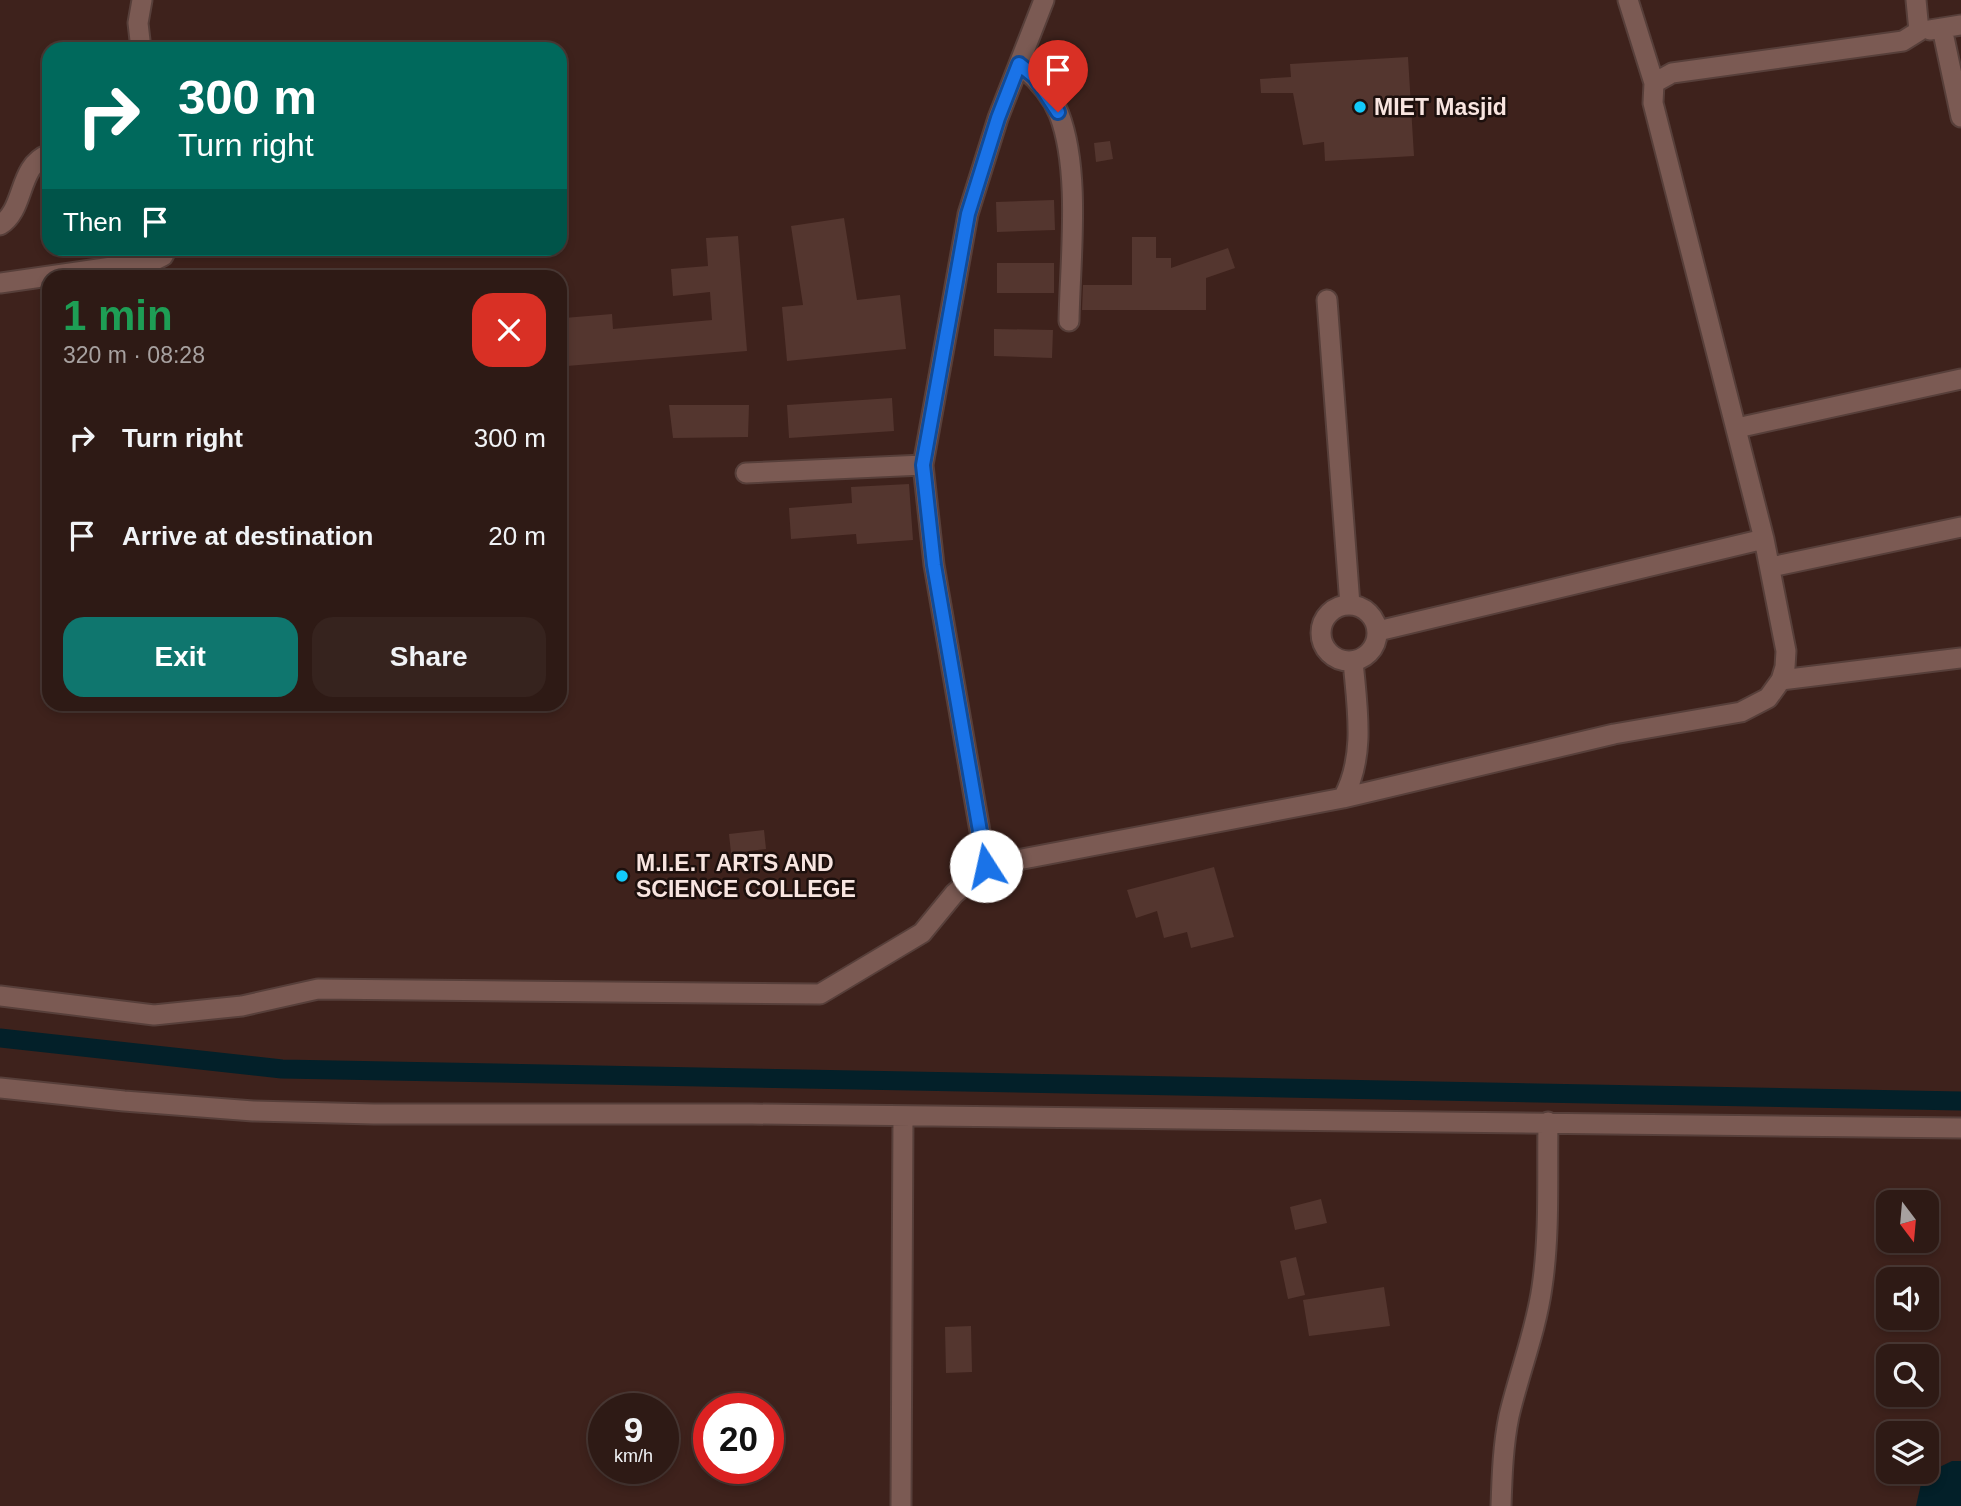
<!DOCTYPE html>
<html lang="en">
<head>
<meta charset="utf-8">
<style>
  body { margin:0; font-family:Helvetica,sans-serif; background:#36231e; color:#f1f3f6; height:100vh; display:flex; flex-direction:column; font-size:26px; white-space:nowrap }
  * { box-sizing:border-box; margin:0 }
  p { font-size:23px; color:#a7a1a0 }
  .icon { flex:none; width:38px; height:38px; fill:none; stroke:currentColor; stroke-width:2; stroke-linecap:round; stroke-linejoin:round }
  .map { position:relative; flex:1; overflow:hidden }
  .side { position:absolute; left:42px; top:270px; width:525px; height:441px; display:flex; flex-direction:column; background:#2e1a15; border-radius:21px; box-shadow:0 4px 10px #0003,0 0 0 2px #493834 }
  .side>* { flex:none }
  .guide { position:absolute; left:42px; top:42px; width:525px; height:214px; border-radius:21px; box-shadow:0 4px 10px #0003,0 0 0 2px #493834; background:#00695c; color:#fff; overflow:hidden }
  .needle { width:46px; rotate:164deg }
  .tools { position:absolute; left:1876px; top:1190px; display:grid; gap:14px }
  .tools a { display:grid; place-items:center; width:63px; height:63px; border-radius:14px; background:#2e1a15; box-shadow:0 4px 10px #0003,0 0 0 2px #493834; font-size:35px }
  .speed { position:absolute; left:588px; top:1393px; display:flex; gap:14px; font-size:35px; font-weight:700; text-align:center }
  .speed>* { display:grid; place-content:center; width:91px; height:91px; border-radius:50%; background:#2e1a15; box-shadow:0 4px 10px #0003,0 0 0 2px #493834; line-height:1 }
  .speed small { font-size:18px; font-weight:400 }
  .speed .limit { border:10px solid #d22; background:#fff; color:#111 }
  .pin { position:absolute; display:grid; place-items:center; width:60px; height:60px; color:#fff; margin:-72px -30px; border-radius:50% 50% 50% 0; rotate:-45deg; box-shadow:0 0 7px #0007 }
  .pin .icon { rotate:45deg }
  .me { position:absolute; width:77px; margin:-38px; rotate:350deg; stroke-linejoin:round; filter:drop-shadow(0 0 5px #0008) }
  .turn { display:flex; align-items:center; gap:24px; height:147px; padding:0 21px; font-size:32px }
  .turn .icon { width:91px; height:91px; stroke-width:2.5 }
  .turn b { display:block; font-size:49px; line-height:60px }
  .then { display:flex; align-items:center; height:66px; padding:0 21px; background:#0003; gap:14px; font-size:26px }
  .round { display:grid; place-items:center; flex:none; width:74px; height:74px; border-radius:21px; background:#36231e }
  .summary { display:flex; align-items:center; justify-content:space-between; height:119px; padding:0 21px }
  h1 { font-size:42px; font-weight:700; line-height:52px; color:#1e9e55 }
  .button { display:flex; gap:14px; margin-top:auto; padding:14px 21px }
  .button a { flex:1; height:80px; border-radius:21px; background:#0f766e; color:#fff; font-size:28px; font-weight:700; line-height:80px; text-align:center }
  .button a+a { background:#36231e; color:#f1f3f6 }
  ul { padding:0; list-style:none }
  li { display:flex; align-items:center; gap:21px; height:98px; padding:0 21px }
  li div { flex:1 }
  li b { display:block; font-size:26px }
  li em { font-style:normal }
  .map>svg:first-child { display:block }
  .water { fill:#032029 }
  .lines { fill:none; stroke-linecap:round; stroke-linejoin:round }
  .canal { stroke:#032029; stroke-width:19 }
  .building { fill:#54362f }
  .minor-casing { stroke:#573f3a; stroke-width:23 }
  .minor { stroke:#7b5a53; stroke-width:19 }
  .route-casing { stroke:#114b97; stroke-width:18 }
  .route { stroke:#1a73e8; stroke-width:12 }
  .poi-dot { fill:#12cafb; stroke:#1d100d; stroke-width:2.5 }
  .labels { text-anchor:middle; stroke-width:5; stroke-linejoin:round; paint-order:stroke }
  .poi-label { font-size:23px; font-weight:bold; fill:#f8e5e0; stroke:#1d100d; text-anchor:start }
</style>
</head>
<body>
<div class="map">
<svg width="1961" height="1506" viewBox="0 0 1961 1506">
  <rect width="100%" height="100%" fill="#3e221c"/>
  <path class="water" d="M1952,1461H1961V1506H1916L1923,1475Z"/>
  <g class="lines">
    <path class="canal" d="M0,1038L282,1069L1961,1101"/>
  </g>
  <path class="building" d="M1408,57L1414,156L1325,161L1324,142L1303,145L1293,93H1261L1260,79L1291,77L1290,64Z
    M1110,141L1113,159L1096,162L1094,143Z
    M1054,200L1055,230L997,232L996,202Z
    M844,218L857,300L900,295L906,349L787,361L782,307L803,305L791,226Z
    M738,236L747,351L567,366L564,318L612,314L613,329L712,320L710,292L673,296L671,269L708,266L706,238Z
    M1132,237H1156V258H1171V268L1228,248L1235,268L1206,278V310H1082L1083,285H1132Z
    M997,263H1054V293H997Z
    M994,329L1053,330L1052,358L994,356Z
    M892,398L894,431L789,438L787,405Z
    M669,405H749L748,437L673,438Z
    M909,484L913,540L857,544L856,534L791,539L789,508L852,503L851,487Z
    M764,830L766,849L731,853L729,834Z
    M1214,867L1234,937L1191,948L1187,932L1164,938L1157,911L1136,918L1127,890Z
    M1321,1199L1327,1223L1295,1230L1290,1207Z
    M1296,1257L1305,1295L1288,1299L1280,1261Z
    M1384,1287L1390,1326L1309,1336L1303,1300Z
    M971,1326L972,1372L946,1373L945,1327Z"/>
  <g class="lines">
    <defs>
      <path id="minor" d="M1628,0L1654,83
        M1942,28L1961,117
        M1930,30L1961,25
        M141,49L138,23L142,0
        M1019,64C1035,77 1051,94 1059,114C1081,171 1070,260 1069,321
        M0,225C26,209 17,166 49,154
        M0,283L153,261L163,256L167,248
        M1327,300L1350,605
        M1737,428L1961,379
        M746,473L923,465
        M1771,567L1961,527
        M1321 633a28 28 0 1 1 56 0a28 28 0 1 1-56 0Z
        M1378,631L1764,539
        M1781,680L1961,658
        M1343,798C1366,756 1357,707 1353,661
        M986,866L934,565L923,465L968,214L998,118L1044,0
        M0,996L154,1015L242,1006L318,989L820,994L922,933L954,894L986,866L1343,798L1614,734L1741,712L1768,698L1781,680L1785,667L1786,651L1764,539L1653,103L1654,83L1672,73L1903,41L1919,31L1916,0
        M0,1088L124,1101L253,1111L374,1114H752L1961,1128
        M901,1506L903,1116
        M1501,1506C1502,1476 1503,1445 1509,1416C1519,1373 1536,1331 1542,1287C1550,1233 1547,1177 1548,1122"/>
    </defs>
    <use href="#minor" class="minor-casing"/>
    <use href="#minor" class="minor"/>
  </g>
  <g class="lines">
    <defs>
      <path id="route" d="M986,866L934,565L923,465L968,214L998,118L1019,64L1035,77L1058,112"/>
    </defs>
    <use href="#route" class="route-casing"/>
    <use href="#route" class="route"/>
  </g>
  <g class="poi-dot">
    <circle cx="1360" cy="107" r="7"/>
    <circle cx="622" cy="876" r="7"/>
  </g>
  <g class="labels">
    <g class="poi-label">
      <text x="1374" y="115">MIET Masjid</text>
      <text x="636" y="871">M.I.E.T ARTS AND<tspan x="636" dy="26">SCIENCE COLLEGE</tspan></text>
    </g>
  </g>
</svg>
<div class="tools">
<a><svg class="needle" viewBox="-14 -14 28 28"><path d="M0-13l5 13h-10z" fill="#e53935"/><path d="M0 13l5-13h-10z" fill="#a7a1a0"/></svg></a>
<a><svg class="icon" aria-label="sound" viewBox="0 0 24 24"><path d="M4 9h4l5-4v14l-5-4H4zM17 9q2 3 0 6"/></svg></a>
<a><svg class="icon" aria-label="search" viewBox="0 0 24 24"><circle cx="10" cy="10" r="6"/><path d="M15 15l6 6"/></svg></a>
<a><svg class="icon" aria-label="layers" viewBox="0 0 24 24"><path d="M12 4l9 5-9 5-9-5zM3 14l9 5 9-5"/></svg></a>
</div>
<div class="speed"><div>9<small>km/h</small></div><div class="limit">20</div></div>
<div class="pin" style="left:1058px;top:112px;background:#d93025"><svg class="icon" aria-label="arrive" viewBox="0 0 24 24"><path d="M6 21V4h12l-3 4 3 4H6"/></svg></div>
<svg class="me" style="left:986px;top:866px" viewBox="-20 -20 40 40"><circle r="19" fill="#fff"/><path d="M0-13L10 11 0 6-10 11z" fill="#1a73e8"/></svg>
<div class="guide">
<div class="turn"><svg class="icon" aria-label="right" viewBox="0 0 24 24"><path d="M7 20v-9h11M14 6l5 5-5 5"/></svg><div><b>300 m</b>Turn right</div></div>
<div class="then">Then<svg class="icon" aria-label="arrive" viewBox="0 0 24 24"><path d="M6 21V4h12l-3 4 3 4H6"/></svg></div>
</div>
<section class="side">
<div class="summary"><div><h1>1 min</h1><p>320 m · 08:28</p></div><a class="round" style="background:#d93025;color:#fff"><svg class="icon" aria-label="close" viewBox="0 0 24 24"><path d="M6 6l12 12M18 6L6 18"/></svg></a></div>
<ul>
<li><svg class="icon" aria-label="right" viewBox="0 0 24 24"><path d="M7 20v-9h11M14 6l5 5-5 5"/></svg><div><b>Turn right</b></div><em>300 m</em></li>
<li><svg class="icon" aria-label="arrive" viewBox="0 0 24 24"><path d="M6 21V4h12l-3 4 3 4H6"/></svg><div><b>Arrive at destination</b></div><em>20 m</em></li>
</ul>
<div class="button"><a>Exit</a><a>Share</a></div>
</section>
</div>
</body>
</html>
